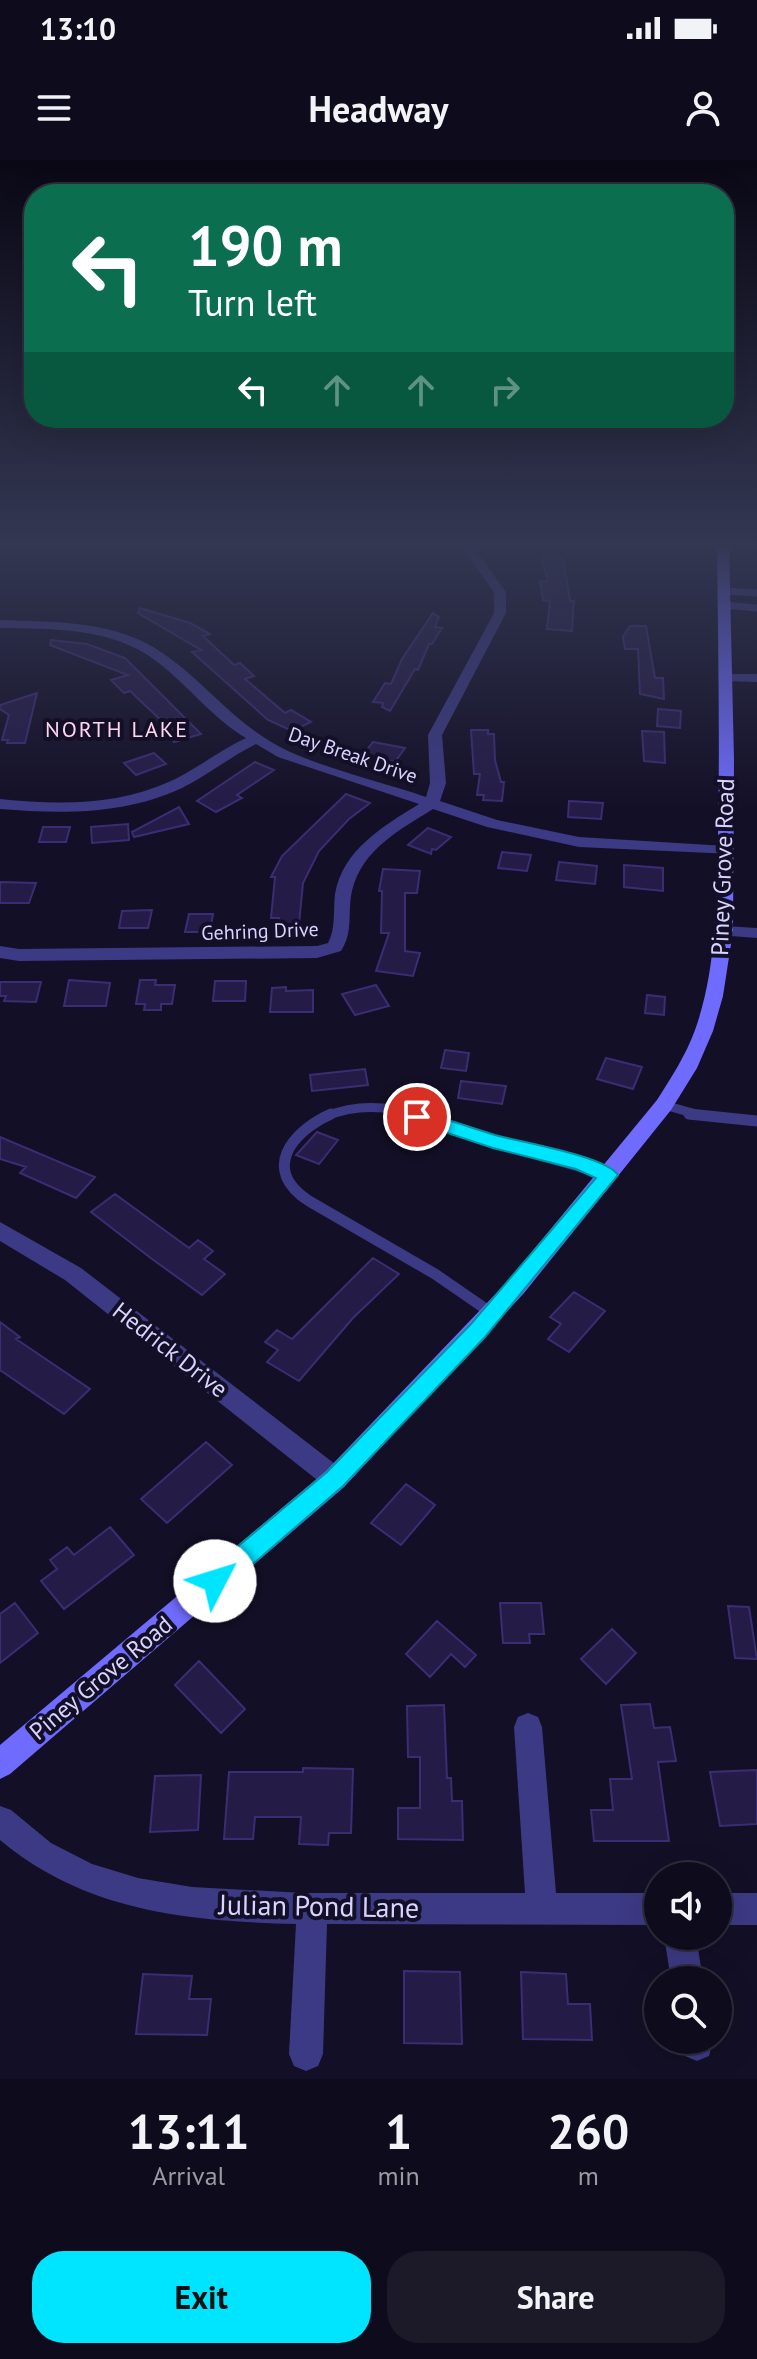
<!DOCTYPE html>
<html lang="en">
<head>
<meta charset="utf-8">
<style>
  body { margin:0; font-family:"PT Sans",sans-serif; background:#1c1929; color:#f1f3f6; height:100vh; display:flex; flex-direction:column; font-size:30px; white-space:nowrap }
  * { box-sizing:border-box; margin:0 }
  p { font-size:26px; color:#9b9ba3 }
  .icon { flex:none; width:44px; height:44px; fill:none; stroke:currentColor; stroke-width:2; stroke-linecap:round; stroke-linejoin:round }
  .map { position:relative; height:1919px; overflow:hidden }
  .sheet { display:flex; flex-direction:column; background:#0e0b1c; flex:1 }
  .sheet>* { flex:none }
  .guide { position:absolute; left:24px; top:24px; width:710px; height:244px; border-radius:32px; box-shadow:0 8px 32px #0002,0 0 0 2px #2e2b3b; background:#0b6e4f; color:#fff; overflow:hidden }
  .tools { position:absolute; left:644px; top:1702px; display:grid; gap:16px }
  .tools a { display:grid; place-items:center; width:88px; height:88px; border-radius:50%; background:#0e0b1c; box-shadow:0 8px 32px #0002,0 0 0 2px #2e2b3b; font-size:40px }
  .pin { position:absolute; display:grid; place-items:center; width:68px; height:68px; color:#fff; margin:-34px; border:4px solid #fff; border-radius:50%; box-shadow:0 2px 8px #0007 }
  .me { position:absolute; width:88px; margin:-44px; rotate:50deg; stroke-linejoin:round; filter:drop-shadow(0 0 6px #0008) }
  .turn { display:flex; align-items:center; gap:28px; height:168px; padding:0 32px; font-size:36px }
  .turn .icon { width:104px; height:104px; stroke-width:2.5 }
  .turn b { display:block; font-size:56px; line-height:68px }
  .lanes { display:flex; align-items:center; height:76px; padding:0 32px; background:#0003; justify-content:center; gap:40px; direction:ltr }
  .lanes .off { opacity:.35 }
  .eta { display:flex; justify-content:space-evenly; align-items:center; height:136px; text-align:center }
  .eta b { font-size:48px; font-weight:700; line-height:56px }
  .cta { display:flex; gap:16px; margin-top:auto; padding:16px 32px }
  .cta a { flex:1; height:92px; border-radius:32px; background:#00e5ff; color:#111; font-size:32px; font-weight:700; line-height:92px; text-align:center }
  .cta a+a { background:#1c1929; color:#f1f3f6 }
  .status { display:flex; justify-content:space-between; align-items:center; height:56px; padding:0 40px; background:#0e0b1c; direction:ltr }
  .status svg { height:22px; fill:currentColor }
  header { display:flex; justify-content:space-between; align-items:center; height:104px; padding:0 32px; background:#0e0b1c; font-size:36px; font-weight:700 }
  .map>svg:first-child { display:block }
  .building { fill:#241b47; stroke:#3b2d73; stroke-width:2 }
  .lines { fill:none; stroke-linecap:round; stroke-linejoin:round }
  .service-far2 { stroke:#3d3a85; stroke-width:7 }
  .service-far1 { stroke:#3d3a85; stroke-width:9 }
  .service { stroke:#3d3a85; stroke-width:11 }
  .minor { fill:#3d3a85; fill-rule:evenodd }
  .secondary { fill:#6f6bff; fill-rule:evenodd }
  .route { fill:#00e5ff; stroke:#0095a6; stroke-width:2 }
  .labels { text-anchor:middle; stroke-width:8; stroke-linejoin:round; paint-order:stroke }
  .far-street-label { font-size:20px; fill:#d9d4ff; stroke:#130f26 }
  .far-neighbourhood-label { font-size:22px; letter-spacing:2px; fill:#ffd6f0; stroke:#130f26 }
  .street-label { font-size:24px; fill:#d9d4ff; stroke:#130f26 }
  .near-street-label { font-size:28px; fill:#d9d4ff; stroke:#130f26 }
</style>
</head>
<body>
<div class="status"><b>13:10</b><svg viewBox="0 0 49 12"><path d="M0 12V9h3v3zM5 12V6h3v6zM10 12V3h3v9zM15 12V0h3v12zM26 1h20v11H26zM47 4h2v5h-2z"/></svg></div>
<header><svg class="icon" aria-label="menu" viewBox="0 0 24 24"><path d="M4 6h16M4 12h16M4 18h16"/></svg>Headway<svg class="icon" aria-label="person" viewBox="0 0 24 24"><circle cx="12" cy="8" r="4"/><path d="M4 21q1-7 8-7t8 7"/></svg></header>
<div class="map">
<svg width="757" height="1919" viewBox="0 0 757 1919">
  <rect width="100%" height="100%" fill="#130f26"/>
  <path class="building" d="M541,398H563L570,441H574L572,471L547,469L550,441L543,440L540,421H548Z
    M140,448L190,463L210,474L203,476L234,505L240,503L254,516L245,519L285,553L291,550L311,562L292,571L268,560L192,492L201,490L138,453Z
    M433,453L439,457L435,467L442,468L432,484H429L418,510L415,509L390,551L382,547L383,543L373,542L385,523L391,524L402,499Z
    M630,466H646L655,518H663L664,539L640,534L638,489H625L623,477Z
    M51,480L87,484L125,498L201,574L174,582L161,566L166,565L130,531L124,533L111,520L128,515L50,485Z
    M37,533L25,583H7L8,580H2L9,555L0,549V545Z
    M658,549L681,551L680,568L657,566Z
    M471,570H488V574H494L495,600L501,622H504L502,641L483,640L484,635H477L480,614H474Z
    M642,571L664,572L665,603L644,601Z
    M373,582L405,588L395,602L363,595Z
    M154,593L166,604L136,615L124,603Z
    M255,602L274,610L237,635L242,638L216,652L197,641Z
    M346,634L370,643L349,659L319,691L303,723L299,764H279V758H271L275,717H271L282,696Z
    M569,641L603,643L601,659L568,657Z
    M179,647L189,664L134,677L132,672Z
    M128,664L129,680L92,683L91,667Z
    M43,667H70L66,682H39Z
    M428,668L451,677L436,690L432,689L431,694L408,685Z
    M502,692L531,695L527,711L498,708Z
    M559,702L597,706L595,724L556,720Z
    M624,705L663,708V731L624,727Z
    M383,709L420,711L417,733H405V791L420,793L413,816L376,811L389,773H381L382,731H379Z
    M0,722L36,723L29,743H0Z
    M152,750L148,768H119L122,751Z
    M189,754H213L210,772H185Z
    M69,820L110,823L106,846H64Z
    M140,820H156L155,825H175L172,844H161V850H144L145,844H136Z
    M215,821H246L245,841H213Z
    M0,822H41L36,842L4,841L6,836H0Z
    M376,825L389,846L355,855L342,834Z
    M286,827V831L313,830V852H270L272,828Z
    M647,835L665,837L664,855L645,853Z
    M445,890L469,893L466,911L441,908Z
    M606,898L642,907L633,929L597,919Z
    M365,909L368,925L312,931L310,915Z
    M461,921L506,926L502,944L458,938Z
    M317,972L338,980L319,1004L296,995Z
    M0,977L95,1017L76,1038L20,1013L26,1007L0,999Z
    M115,1034L189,1088L198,1080L213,1091L204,1099L225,1114L202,1135L152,1099L91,1052Z
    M373,1098L399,1114L353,1158L299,1221L267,1202L278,1190L265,1182L277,1170L292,1179Z
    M574,1132L605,1151L569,1192L548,1179L561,1164L550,1157Z
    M0,1162L20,1177L16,1179L90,1229L64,1254L0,1210Z
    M206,1282L232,1305L167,1363L141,1339Z
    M406,1324L435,1345L401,1385L371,1363Z
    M110,1367L134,1395L64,1449L41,1421L57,1409L50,1400L67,1387L74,1395Z
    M15,1443L38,1473L0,1503V1454Z
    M500,1443H541L544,1474H529L530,1483H503Z
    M728,1446L749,1447L757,1499L735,1498Z
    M437,1461L476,1495L465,1507L451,1494L430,1517L406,1494Z
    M612,1469L636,1493L606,1524L581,1499Z
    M199,1501L245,1549L221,1573L175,1525Z
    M650,1544L654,1568L670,1567L676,1601L658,1602L669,1681H594L591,1650H613L610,1619H632L621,1545Z
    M444,1545L447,1618H451L452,1641H462L463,1680L398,1679V1648H420V1597H408L407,1546Z
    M303,1608L353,1609L351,1673H329L328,1685L299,1684L301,1657H255L253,1679H224L229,1612H303Z
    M757,1610V1664L720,1666L710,1612Z
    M201,1615L198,1670L150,1672L155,1616Z
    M404,1811L460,1812L462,1884L404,1883Z
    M521,1812L566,1814L568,1844H590L592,1880L523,1879Z
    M143,1814L192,1816L189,1839H211L207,1875L136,1874Z"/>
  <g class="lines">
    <path class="service-far2" d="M723,431L757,433
      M723,445L757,448"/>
    <path class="service-far1" d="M664,945L703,956
      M327,956C358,943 390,946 422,956"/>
    <path class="service" d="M331,954C291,972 261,1010 309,1041L435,1114L493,1154
      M415,954L493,981L609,1015
      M689,954L757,961"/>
    <path class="minor" d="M459,384H471L506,432V453L442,575L446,623L440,641L497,660L579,677L726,686L734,691L732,694L579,687L487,667L433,649C400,670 362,689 352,731C347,753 354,771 341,791L317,798L19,801L0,798V786L19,789L317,786L328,783C336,768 333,750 335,734C343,689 384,666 419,644L278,597L256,584C230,597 208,615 182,628C124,655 62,654 0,649V639C58,645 116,646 171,621C197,609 220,590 246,578C211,557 188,525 156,501C112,467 52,469 0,468V460C55,462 117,460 164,494C209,525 234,565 288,591C330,610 382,622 426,637L430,623L428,575L494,453V432Z
      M720,514H757V522L725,521L718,517Z
      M724,766L757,768V778L718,775L715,771Z
      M0,1062L81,1108L344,1311L348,1319L344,1327L335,1330L326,1327L65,1120L0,1081Z
      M528,1553L538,1557L542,1567L556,1733H658V1765L327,1764L323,1894L318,1906L306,1911L294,1906L289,1894L296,1764C188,1761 86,1752 0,1680V1646L11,1650L51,1683L92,1704L138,1718L192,1727L304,1733H525L514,1567L518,1557Z
      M718,1733H757V1765H718Z
      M664,1776H696L703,1820H671Z
      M679,1880H713L709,1896L697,1901L685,1896Z"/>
    <path class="secondary" d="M717,384H729L734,600L733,771L723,836L713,871L697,908L671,950L524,1133L344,1327L10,1614L0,1619V1585L326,1311L508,1121L657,940C671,918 686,895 695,870C717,809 716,742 718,677C720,579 718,482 717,384Z"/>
  </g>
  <linearGradient id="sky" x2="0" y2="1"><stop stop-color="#0a0815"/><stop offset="0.59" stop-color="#333752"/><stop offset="1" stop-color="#333752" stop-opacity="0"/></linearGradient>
  <rect width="757" height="652" fill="url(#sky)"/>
  <path class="route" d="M417,950C443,958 469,967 495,975C520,982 606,996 618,1015L485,1177L343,1326L224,1429L215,1432L207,1429L203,1421L207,1412L327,1312L471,1164L596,1018L576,1009L493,988L411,961L408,957L411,952Z"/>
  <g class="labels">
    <g class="far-street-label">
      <text transform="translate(353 595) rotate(19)" y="7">Day Break Drive</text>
      <text transform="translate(260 771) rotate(-2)" y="7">Gehring Drive</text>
    </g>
    <g class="far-neighbourhood-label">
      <text x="117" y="577">NORTH LAKE</text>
    </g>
    <g class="street-label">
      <text transform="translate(723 707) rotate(-88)" y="8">Piney Grove Road</text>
      <text transform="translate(170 1190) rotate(38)" y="8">Hedrick Drive</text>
      <text transform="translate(101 1518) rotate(-40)" y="8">Piney Grove Road</text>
    </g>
    <g class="near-street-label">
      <text transform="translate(319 1746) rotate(1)" y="10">Julian Pond Lane</text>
    </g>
  </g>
</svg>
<div class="tools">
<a><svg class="icon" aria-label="sound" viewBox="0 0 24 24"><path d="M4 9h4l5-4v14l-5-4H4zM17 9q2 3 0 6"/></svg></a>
<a><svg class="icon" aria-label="search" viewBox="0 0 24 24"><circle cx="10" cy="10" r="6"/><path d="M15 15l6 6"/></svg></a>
</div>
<div class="pin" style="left:417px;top:957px;background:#d93025"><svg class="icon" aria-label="arrive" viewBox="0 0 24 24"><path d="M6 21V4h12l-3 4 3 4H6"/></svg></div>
<svg class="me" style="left:215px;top:1421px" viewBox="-20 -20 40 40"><circle r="19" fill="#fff"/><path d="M0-13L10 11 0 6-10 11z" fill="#00e5ff"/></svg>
<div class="guide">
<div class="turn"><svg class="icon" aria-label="left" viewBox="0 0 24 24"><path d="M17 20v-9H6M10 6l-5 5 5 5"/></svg><div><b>190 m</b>Turn left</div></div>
<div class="lanes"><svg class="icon" aria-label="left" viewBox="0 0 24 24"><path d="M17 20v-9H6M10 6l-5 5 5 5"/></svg><svg class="icon off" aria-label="ahead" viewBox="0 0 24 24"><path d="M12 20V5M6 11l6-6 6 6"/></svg><svg class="icon off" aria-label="ahead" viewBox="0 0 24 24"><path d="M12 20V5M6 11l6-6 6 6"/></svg><svg class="icon off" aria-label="right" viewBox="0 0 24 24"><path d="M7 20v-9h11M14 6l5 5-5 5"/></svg></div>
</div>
</div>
<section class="sheet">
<div class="eta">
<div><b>13:11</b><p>Arrival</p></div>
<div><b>1</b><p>min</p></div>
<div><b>260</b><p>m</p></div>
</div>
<div class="cta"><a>Exit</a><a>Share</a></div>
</section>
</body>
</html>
